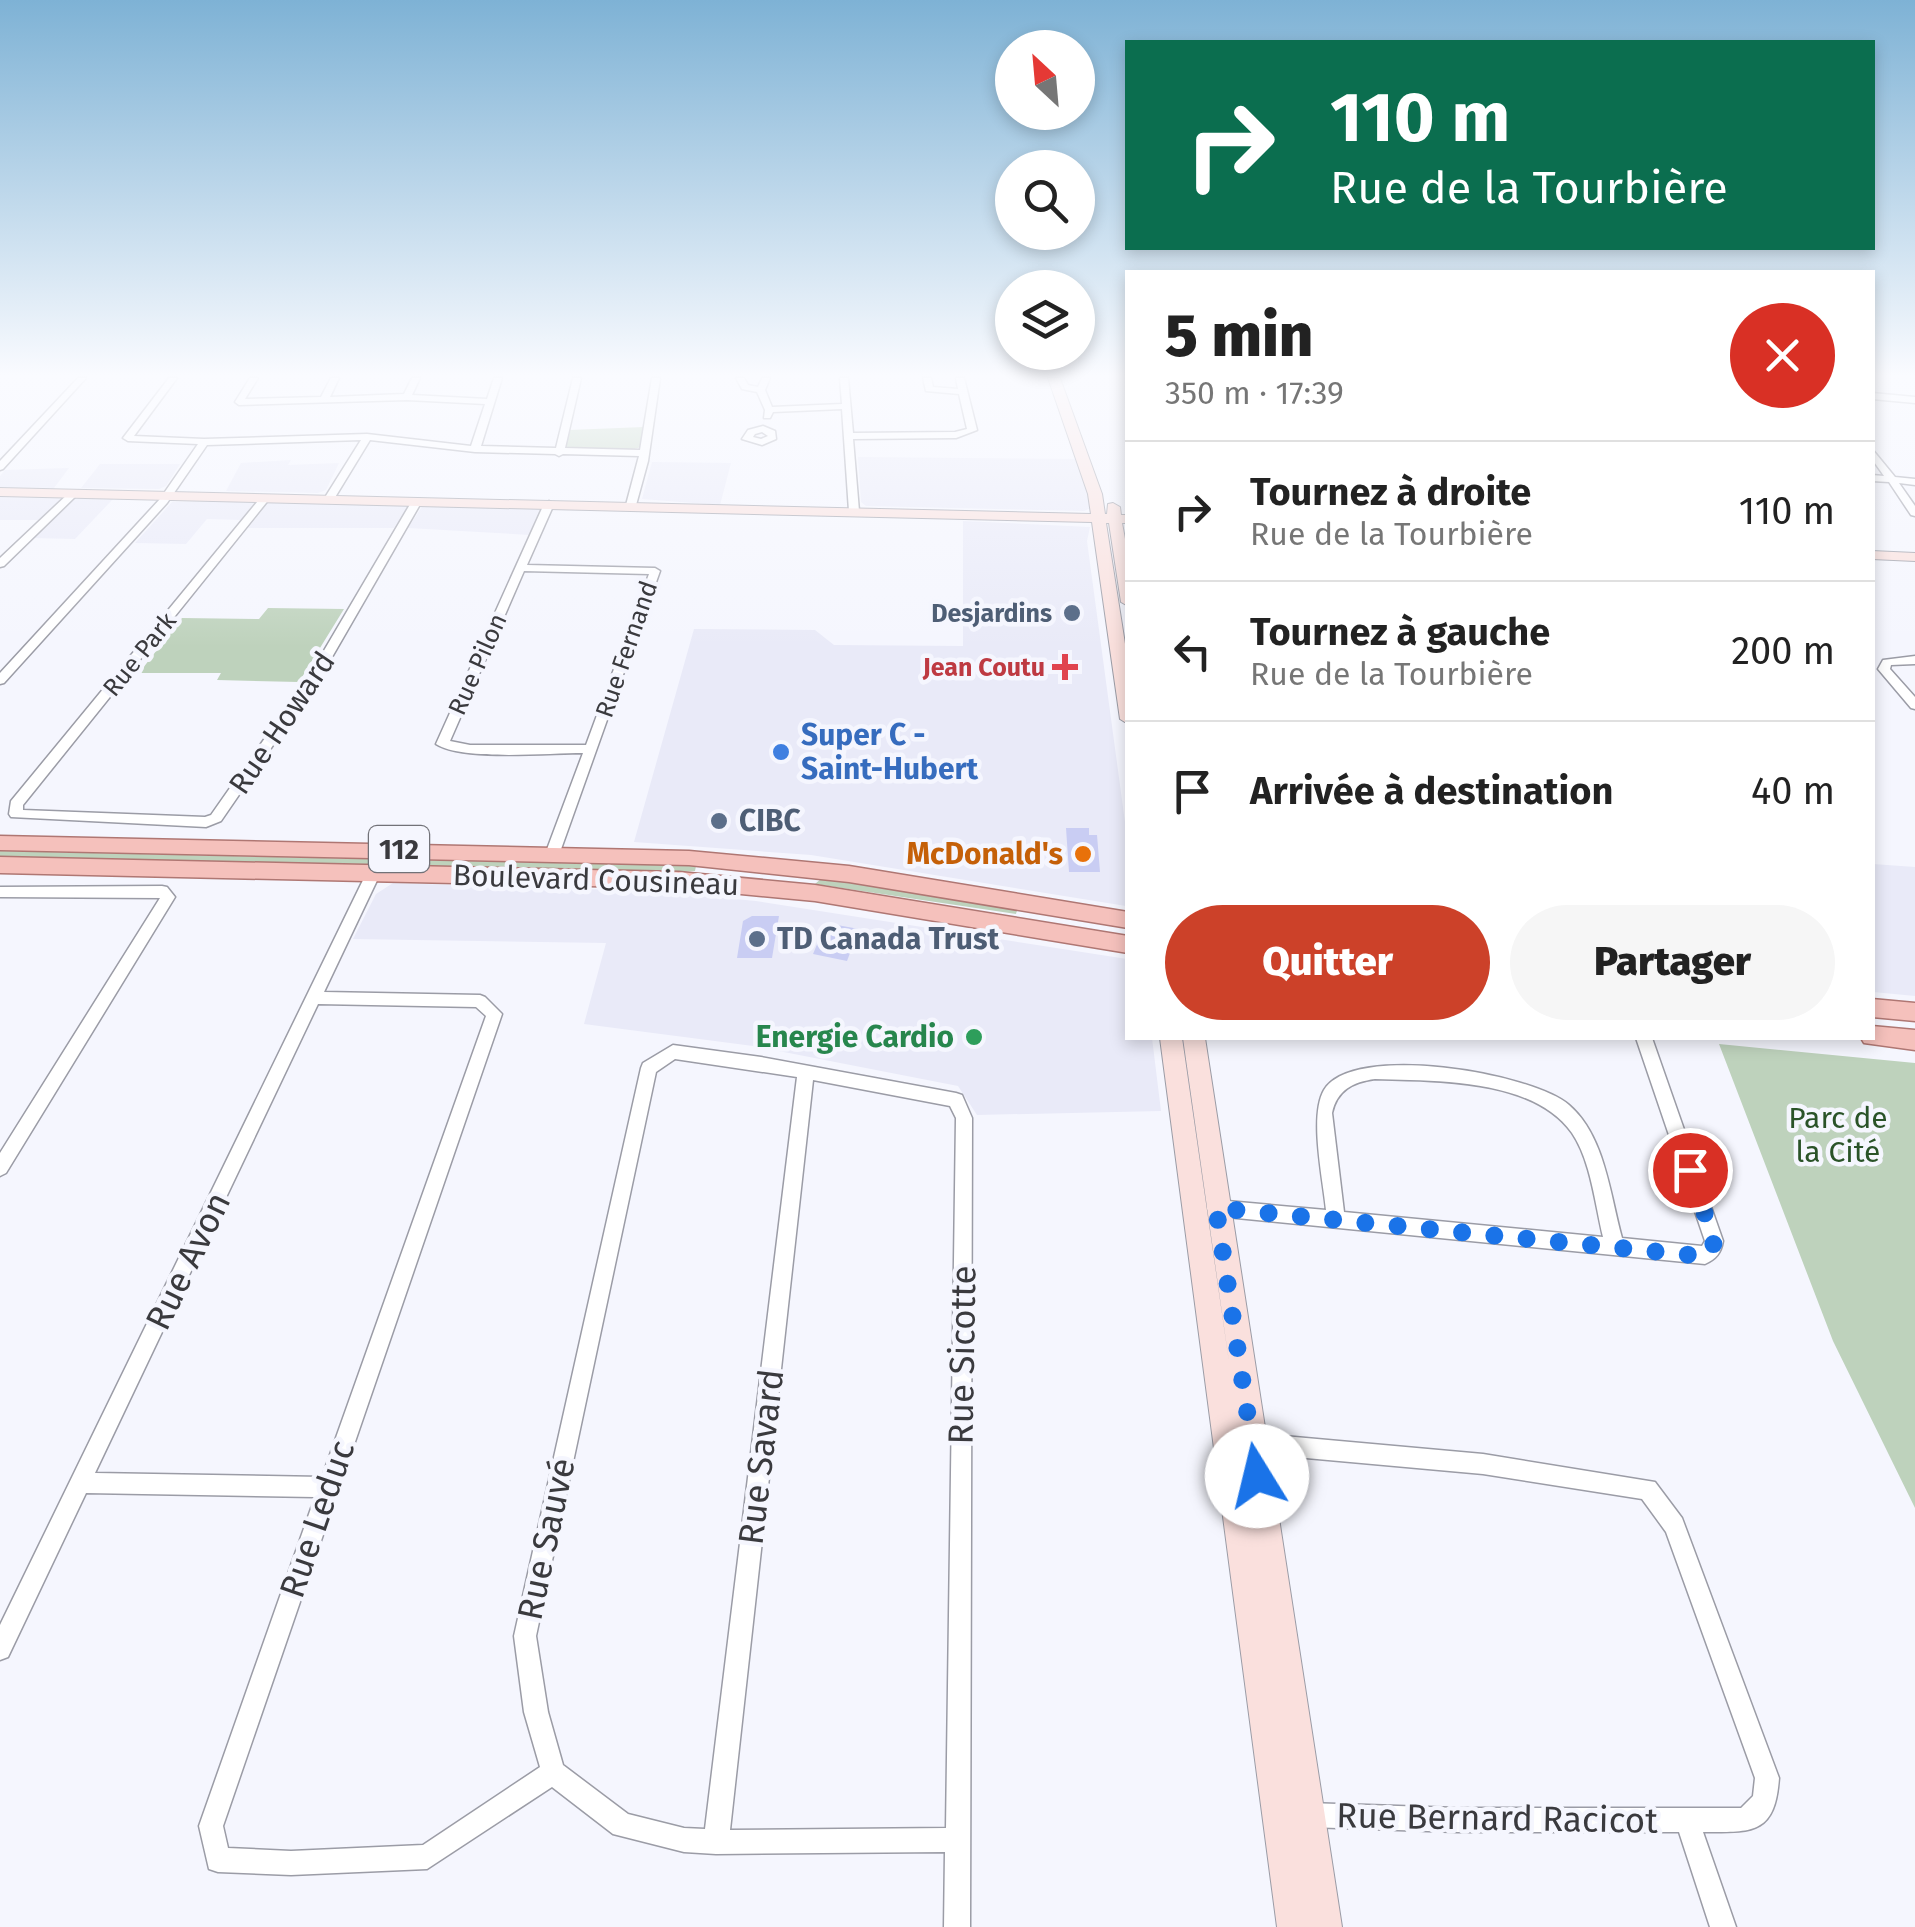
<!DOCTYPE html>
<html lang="fr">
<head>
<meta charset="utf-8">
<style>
  body { margin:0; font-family:"Fira Sans",sans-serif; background:#f6f6f6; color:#222; height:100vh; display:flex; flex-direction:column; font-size:38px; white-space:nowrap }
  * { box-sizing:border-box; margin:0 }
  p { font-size:32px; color:#767676 }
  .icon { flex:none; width:55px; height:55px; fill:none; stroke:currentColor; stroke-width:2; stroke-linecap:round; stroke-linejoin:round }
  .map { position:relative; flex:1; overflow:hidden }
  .details { position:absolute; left:1125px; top:270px; width:750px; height:770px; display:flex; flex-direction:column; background:#fff; border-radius:0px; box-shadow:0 5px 15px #0003 }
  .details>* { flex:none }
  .banner { position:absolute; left:1125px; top:40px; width:750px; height:210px; border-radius:0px; box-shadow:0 5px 15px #0003; background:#0b6e4f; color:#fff; overflow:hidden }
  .needle { width:65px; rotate:334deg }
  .tools { position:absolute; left:995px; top:30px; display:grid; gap:20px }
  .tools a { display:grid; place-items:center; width:100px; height:100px; border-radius:50%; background:#fff; box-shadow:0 5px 15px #0003; font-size:50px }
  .pin { position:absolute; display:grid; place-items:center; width:85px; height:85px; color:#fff; margin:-42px; border:5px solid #fff; border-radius:50%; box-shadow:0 2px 10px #0007 }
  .me { position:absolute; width:110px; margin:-55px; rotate:351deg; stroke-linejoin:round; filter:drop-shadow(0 0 8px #0008) }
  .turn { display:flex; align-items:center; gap:35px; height:210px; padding:0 40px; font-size:45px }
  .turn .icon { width:130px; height:130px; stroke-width:2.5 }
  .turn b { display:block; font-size:70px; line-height:85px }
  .round { display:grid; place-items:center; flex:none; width:105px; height:105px; border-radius:52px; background:#f6f6f6 }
  .summary { display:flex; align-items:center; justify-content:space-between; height:170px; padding:0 40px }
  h1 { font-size:60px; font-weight:800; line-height:75px }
  .cta { display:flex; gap:20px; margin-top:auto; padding:20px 40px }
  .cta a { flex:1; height:115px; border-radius:60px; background:#cc4129; color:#fff; font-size:40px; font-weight:800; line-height:115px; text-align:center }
  .cta a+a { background:#f6f6f6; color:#222 }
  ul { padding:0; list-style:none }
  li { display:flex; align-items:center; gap:30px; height:140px; padding:0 40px; border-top:2px solid #e0e0e0 }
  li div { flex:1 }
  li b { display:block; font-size:38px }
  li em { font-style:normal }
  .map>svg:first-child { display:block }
  .built { fill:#e9eaf8 }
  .green { fill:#bed2bc }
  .building { fill:#c9cdf3 }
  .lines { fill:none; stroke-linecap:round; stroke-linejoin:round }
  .street-casing { stroke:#9b9ca6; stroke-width:3 }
  .secondary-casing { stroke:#9b9ca6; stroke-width:2 }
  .primary-casing { stroke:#af7773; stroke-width:3 }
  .street { fill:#fff; fill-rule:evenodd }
  .secondary { fill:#fae0dd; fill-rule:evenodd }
  .primary { fill:#f5c1bc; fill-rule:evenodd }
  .route { stroke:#1a73e8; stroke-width:18; stroke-dasharray:0 32.4 }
  .service-dot { fill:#5c6f8a; stroke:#f5f6fe; stroke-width:4 }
  .health-dot { fill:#e0444e; stroke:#f5f6fe; stroke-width:4 }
  .shop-dot { fill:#3f7fe0; stroke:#f5f6fe; stroke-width:4 }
  .food-dot { fill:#e8710a; stroke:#f5f6fe; stroke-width:4 }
  .leisure-dot { fill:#2e9e5b; stroke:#f5f6fe; stroke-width:4 }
  .labels { text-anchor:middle; stroke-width:9; stroke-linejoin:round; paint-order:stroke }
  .far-service-label { font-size:25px; font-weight:bold; fill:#4e5e75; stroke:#f5f6fe; text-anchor:end }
  .far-street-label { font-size:25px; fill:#3a3a3e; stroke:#f5f6fe }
  .far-health-label { font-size:25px; font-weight:bold; fill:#be3a42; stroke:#f5f6fe; text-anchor:end }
  .shield { fill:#f5f6fe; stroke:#727278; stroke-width:2.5 }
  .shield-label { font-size:28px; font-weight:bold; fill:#3a3a3e }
  .street-label { font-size:30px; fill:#3a3a3e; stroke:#f5f6fe }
  .shop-label { font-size:30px; font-weight:bold; fill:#366cbe; stroke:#f5f6fe; text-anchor:start }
  .service-label { font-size:30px; font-weight:bold; fill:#4e5e75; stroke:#f5f6fe; text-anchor:start }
  .food-label { font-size:30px; font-weight:bold; fill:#c56008; stroke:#f5f6fe; text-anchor:end }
  .leisure-label { font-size:30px; font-weight:bold; fill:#27864d; stroke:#f5f6fe; text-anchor:end }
  .park-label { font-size:30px; fill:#2a5328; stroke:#f5f6fe }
  .near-street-label { font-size:35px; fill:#3a3a3e; stroke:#f5f6fe }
</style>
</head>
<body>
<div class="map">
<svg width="1915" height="1927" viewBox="0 0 1915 1927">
  <rect width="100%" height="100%" fill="#f5f6fe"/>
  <path class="built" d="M858,457L1080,459L1091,508L1084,511L866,506L861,502Z
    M291,460L288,465L339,463L326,490L318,493L226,491L241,463Z
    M652,462L731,463L720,505L642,499Z
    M100,464H180L166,486L159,489L81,488Z
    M69,468L54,488L0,487V476L5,470Z
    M0,497L62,498L40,520H0Z
    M75,498L113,499L75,539L32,538Z
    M256,501L242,520L207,519L186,544L135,543L172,502Z
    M268,503L406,504L408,508L394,528H248Z
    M423,505L537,507L541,510L530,535L408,528Z
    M963,521L1090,527L1087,541L1127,837L1126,906L811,855L634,842L694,629L815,630L834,645L963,646Z
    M1873,864L1915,867V996L1873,992Z
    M393,883L648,891L756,901L1127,959L1128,1038H1152L1161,1111L977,1115L958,1086L753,1046L584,1024L606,943L353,939L376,894Z"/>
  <path class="green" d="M644,427L641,447L634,449L565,448L569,430Z
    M268,608L344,609L299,682L217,680L221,673H139L182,618L259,619Z
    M0,851L696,866L695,871L670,872L0,858Z
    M822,878L991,905L1017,910L1016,914L815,884Z
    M1719,1044L1915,1063V1508L1833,1341Z"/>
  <path class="building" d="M1066,828H1089V835H1097L1100,872H1069Z
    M752,916H779L772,958H737L743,921Z
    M826,923L859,929L847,961L813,954Z"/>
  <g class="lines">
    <defs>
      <path id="street" d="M78,378H86L3,469L0,470V461Z
        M169,378H177L134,436L204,439L367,434L471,446L485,404L407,400L239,405L235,402L250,378H258L245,399L321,397L331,378H339L330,397L404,394L412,378H420L412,395L487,399L494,378H502L481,446L556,448L573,378H581L565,448L640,450L652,378H660L648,461L636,505L631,508L626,505L639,456L563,454L559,456L555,454L475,452L370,440L334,499L329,502L324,499L361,440L207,445L167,503L4,683L0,684V673L160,499L198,444L128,441L123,438Z
        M736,378H744L748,385L758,387L762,378H770L765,390L772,407L842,404L840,378H848L853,433L955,432L967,429L959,394L926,391L923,378H931L933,387L958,389L956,378H964L977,430L956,438L853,439L859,511L854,514L849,511L842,409L773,412L770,418H764L765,410L757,392L742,389Z
        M1872,393L1915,397V403L1872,399Z
        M763,426L775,431L776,439L762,445L742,439L748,430ZM762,432L768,436L761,439L753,437L755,434Z
        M1872,449L1895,477L1915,479V485L1899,483L1915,506V516L1911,515L1889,482L1872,481V475L1884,476L1872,459Z
        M70,492L78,494L4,566L0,567V558Z
        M262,496L270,498L23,805V810L205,817L211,815L312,671L412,501L420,499L422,501L324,671L221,821L206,827L11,817L9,814L11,801Z
        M549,501L554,504L527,565L655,568L660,571L560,852L553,857L546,852L583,753C548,753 462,761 436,744L544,504ZM524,571L649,574L586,745H470L450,741Z
        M1915,656V664L1891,665L1890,669L1915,697V709L1911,708L1878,669L1883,660Z
        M374,867L381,872L324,992L480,995L485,997L502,1014L223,1826L228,1848L291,1851L423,1845L540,1767L524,1712L514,1636L641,1068L643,1063L673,1045L761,1057L956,1093L962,1095L972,1118L970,1927H944L945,1852L716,1854L684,1852L613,1834L552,1787L427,1869L291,1875L218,1872L209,1869L199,1826L315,1497L86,1493L8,1657L0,1660V1625L367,872ZM318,1004L476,1007L486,1016L322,1477L95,1473ZM675,1059L797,1077L705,1829L684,1828L628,1814L563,1765L548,1712L536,1636L656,1072ZM813,1080L950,1106L956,1118L946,1828L730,1830Z
        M162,886L167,887L175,897L6,1173L0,1176V1153L160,898L0,897V887Z
        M1636,1038H1652L1723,1241C1721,1253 1716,1259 1705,1264L1216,1216L1210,1214L1207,1208L1210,1202L1216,1200L1326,1210C1323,1179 1309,1116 1324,1090C1353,1042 1532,1073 1569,1105C1605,1136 1610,1195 1622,1238L1702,1246L1705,1241ZM1375,1079C1435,1081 1533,1078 1572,1133C1591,1161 1595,1204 1603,1237L1344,1212L1332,1113C1337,1090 1353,1082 1375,1079Z
        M1252,1433L1483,1454L1655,1482L1682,1518L1779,1778C1775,1835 1752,1832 1703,1832L1736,1927H1710L1679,1832H1458L1308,1827L1299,1824L1296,1815L1299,1806L1308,1803L1458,1808H1741L1753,1796L1755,1778L1666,1532L1642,1499L1483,1474L1252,1453L1245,1450L1242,1443L1245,1436Z"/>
      <path id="secondary" d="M1048,378H1060L1102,494L1105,514H1107L1108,504L1113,503L1120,507L1121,515H1128V523H1122L1128,555V606L1121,602L1109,523H1106L1128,663V724L1120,719L1092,522L0,496V488L1091,514L1088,494Z
        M1872,551L1915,553V561L1872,559Z
        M1160,1038H1182L1230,1369L1183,1038H1205L1342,1927H1277Z"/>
      <path id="primary" d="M0,836L689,851L849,866L1128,912V928L849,882L689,865L0,850Z
        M0,857L679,872L815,885L1128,936V953L815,901L679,888L0,873Z
        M1872,999L1915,1003V1021L1872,1017Z
        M1872,1026L1915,1030V1050L1864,1043L1861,1038H1872Z"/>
    </defs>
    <use href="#street" class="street-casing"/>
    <use href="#secondary" class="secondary-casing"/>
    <use href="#primary" class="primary-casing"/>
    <use href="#street" class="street"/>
    <use href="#secondary" class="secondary"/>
    <use href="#primary" class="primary"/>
  </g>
  <linearGradient id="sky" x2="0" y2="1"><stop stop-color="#7eb2d5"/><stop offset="0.58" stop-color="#fafbff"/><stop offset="1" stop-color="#fafbff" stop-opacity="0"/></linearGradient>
  <rect width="1915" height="647" fill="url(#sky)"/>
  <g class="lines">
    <path class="route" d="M1257,1476L1216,1208L1701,1256L1712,1251L1714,1241L1690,1170"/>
  </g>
  <g class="service-dot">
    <circle cx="1072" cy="613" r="10"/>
    <circle cx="719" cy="821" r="10"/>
    <circle cx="757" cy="939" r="10"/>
  </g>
  <path class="health-dot" d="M1060 652h10v10h10v10h-10v10h-10v-10h-10v-10h10z"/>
  <circle class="shop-dot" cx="781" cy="752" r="10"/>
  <circle class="food-dot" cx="1083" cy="854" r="10"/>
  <circle class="leisure-dot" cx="974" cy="1037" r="10"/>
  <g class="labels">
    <g class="far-service-label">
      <text x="1052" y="622">Desjardins</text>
    </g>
    <g class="far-street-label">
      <text transform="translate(626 649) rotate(-71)" y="9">Rue Fernand</text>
      <text transform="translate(139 654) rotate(-51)" y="9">Rue Park</text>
      <text transform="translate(477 664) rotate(-66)" y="9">Rue Pilon</text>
    </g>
    <g class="far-health-label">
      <text x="1045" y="676">Jean Coutu</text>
    </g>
    <rect class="shield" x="369" y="826" width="60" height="46" rx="8"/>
    <g class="shield-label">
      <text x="399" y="859">112</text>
    </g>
    <g class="street-label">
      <text transform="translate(282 723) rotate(-56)" y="10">Rue Howard</text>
      <text transform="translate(596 880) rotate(2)" y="10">Boulevard Cousineau</text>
    </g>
    <g class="shop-label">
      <text x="801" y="745">Super C -<tspan x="801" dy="34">Saint-Hubert</tspan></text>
    </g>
    <g class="service-label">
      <text x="739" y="831">CIBC</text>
      <text x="777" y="949">TD Canada Trust</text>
    </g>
    <g class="food-label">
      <text x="1063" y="864">McDonald's</text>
    </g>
    <g class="leisure-label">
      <text x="954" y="1047">Energie Cardio</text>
    </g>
    <g class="park-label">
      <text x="1838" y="1128">Parc de<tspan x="1838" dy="34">la Cité</tspan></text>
    </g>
    <g class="near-street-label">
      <text transform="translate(188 1261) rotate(-64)" y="12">Rue Avon</text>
      <text transform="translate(962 1355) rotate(-89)" y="12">Rue Sicotte</text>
      <text transform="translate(761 1457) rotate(-83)" y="12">Rue Savard</text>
      <text transform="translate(317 1519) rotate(-71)" y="12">Rue Leduc</text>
      <text transform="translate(546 1539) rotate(-78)" y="12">Rue Sauvé</text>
      <text transform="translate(1497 1818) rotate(1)" y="12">Rue Bernard Racicot</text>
    </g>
  </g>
</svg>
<div class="tools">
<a><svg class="needle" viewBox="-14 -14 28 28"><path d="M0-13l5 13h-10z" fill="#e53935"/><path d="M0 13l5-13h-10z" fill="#767676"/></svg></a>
<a><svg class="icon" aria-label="search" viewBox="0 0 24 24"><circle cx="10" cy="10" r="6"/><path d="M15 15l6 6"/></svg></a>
<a><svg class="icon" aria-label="layers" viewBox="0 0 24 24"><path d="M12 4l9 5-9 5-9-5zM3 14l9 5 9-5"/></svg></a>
</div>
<div class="pin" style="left:1690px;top:1170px;background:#d93025"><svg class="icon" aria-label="arrive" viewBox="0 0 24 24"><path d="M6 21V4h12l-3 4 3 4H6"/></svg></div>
<svg class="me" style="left:1257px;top:1476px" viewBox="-20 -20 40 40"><circle r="19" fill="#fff"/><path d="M0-13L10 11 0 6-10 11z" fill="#1a73e8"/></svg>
<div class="banner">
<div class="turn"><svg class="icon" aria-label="right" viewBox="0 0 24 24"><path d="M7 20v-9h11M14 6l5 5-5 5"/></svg><div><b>110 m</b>Rue de la Tourbière</div></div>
</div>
<section class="details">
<div class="summary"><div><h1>5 min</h1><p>350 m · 17:39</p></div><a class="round" style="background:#d93025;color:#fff"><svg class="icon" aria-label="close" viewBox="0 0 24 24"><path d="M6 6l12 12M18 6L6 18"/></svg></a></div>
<ul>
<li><svg class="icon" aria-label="right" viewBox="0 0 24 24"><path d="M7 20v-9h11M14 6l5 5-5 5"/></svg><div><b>Tournez à droite</b><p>Rue de la Tourbière</p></div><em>110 m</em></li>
<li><svg class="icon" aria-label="left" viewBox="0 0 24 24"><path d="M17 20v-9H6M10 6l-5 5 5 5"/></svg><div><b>Tournez à gauche</b><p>Rue de la Tourbière</p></div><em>200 m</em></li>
<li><svg class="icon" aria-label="arrive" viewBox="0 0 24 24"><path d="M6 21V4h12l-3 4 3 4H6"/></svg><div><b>Arrivée à destination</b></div><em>40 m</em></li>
</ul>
<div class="cta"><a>Quitter</a><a>Partager</a></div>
</section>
</div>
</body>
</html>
